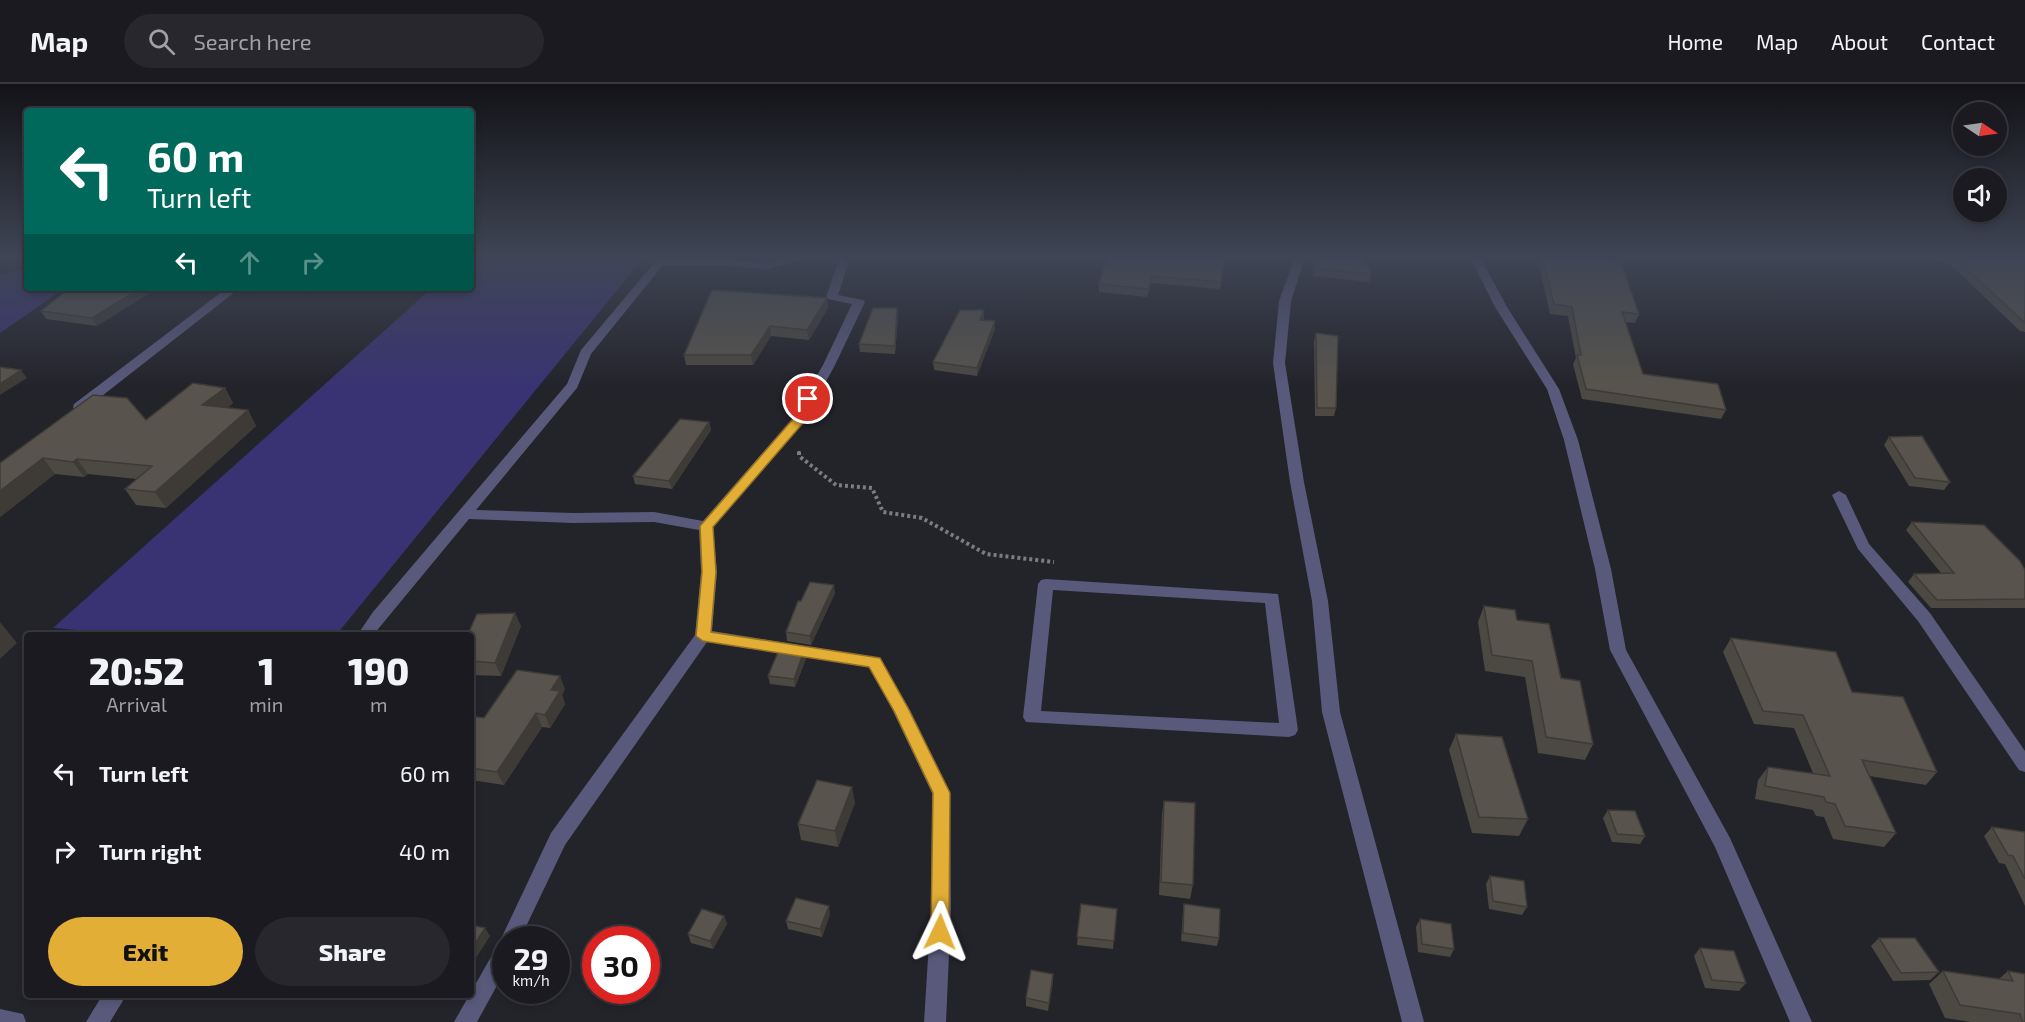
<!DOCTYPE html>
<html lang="en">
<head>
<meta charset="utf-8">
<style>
  body { margin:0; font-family:"Exo 2",sans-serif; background:#27272d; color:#f1f3f6; height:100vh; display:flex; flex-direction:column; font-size:22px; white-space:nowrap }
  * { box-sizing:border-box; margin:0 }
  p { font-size:20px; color:#9fa1a5 }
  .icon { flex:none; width:33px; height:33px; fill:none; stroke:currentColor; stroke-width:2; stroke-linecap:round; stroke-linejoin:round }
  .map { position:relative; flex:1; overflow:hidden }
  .panel { position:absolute; left:24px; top:548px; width:450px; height:366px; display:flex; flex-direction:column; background:#1a1a20; border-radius:6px; box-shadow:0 3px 9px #0003,0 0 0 2px #38383e }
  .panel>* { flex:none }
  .hud { position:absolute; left:24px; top:24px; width:450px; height:183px; border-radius:6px; box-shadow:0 3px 9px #0003,0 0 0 2px #38383e; background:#00695c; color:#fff; overflow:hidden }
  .needle { width:39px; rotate:103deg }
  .controls { position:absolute; left:1953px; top:18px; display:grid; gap:12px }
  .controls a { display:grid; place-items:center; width:54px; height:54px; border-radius:50%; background:#1a1a20; box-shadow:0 3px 9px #0003,0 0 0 2px #38383e; font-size:30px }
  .speed { position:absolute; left:492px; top:842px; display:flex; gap:12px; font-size:30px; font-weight:700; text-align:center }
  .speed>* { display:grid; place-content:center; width:78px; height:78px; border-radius:50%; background:#1a1a20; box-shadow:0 3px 9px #0003,0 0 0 2px #38383e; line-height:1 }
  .speed small { font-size:15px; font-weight:400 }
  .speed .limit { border:9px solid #d22; background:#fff; color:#111 }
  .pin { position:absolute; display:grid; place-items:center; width:51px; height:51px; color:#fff; margin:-26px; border:3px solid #fff; border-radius:50%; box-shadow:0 2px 6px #0007 }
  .me { position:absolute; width:66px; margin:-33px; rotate:2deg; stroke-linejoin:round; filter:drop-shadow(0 0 4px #0008) }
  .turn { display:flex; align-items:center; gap:21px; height:126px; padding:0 24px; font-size:27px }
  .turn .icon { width:78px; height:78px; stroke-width:2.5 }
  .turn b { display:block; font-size:42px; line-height:51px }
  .lanes { display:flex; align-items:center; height:57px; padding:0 24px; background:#0003; justify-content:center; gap:30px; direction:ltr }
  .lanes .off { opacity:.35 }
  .eta { display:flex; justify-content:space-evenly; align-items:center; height:102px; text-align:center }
  .eta b { font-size:36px; font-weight:800; line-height:42px }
  .action { display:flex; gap:12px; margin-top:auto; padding:12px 24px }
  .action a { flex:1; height:69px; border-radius:36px; background:#e3ae35; color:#111; font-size:24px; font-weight:800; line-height:69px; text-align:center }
  .action a+a { background:#27272d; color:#f1f3f6 }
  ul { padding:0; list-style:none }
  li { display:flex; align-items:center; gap:18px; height:78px; padding:0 24px }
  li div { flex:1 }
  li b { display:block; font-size:22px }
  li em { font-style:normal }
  header { display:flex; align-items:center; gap:36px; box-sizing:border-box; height:84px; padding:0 30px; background:#1a1a20; border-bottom:2px solid #38383e }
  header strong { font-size:28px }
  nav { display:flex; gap:33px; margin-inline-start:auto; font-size:21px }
  .search { width:420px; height:54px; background:#27272d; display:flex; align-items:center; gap:15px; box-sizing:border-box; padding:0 21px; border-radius:33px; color:#9fa1a5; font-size:22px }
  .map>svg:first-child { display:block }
  .green { fill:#393373 }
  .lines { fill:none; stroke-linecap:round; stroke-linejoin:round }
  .path-far1 { stroke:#7c7c81; stroke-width:3; stroke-dasharray:2 2; stroke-linecap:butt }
  .path { stroke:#7c7c81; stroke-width:4; stroke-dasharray:3 3; stroke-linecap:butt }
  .minor { fill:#59597c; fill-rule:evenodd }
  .wall { fill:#4c4842 }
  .shaded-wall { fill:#3e3b36 }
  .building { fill:#58544d; stroke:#3e3b36; stroke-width:1.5 }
  .route { fill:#e3ae35; stroke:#947122; stroke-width:1.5 }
</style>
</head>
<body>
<header>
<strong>Map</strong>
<div class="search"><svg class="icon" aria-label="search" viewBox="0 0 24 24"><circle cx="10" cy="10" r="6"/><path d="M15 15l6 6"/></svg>Search here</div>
<nav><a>Home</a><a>Map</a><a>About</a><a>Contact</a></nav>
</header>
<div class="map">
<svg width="2025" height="938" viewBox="0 0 2025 938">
  <rect width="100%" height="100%" fill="#23232a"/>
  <path class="green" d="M471,173H644L337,550H123L53,544L432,204H471Z
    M27,184V204H65L0,249V191Z"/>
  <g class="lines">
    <path class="path-far1" d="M799,367V370"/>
    <path class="path" d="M799,368V372L836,401L872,404L883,428L922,434L986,470L1054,478"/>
    <path class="minor" d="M659,173L768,179L794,173H811L768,185L717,181H663L591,270L577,304L476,426L573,429L654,428L703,437L792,335L823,281L852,220L828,215L826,213L837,181L825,173C834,172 842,173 848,180L838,211L863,216L865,218L835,281L805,336L713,443L717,488L712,547L880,574L910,626L950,709L951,826L946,938H924L931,826L932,709L893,627L869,583L707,558L565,761L520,855H506V885L477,938H454L500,857L551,749L695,551L701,488L699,446L654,438L573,439L469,435L374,550H358L373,528L567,300L581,266Z
      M1295,173H1305L1291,217L1285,279L1304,398L1328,517L1340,628L1424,938H1402L1322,628L1312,517L1290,398L1273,279L1279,217Z
      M1470,173H1480L1507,223L1559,305L1578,356L1611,485L1626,566L1730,754L1812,938H1790L1715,763L1610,566L1595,485L1564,356L1547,305L1495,223Z
      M227,204H240L84,326H74L73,323L74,320Z
      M1839,407L1846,411L1869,460L1930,529L2025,667V688L2019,686L1918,537L1858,465L1832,411Z
      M1046,495L1278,510L1298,646L1295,651L1289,653L1026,638L1023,633L1038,500L1041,496ZM1053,506L1265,519L1279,639L1041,627Z
      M103,910H127L110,938H86Z
      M0,925L23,930L26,938H0Z"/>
  </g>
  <path class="wall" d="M1225,173L1220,205L1151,199L1147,213L1099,208V200L1138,177Z
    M1313,173H1363L1371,190L1369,198L1313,192Z
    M1542,173L1639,230L1635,239L1625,238L1643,290L1726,326L1721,335L1582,315L1573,280L1576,274L1568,232L1550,230L1539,181Z
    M1932,173H2025V248L2020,247L1949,179L1936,178Z
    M97,205V242L46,235L41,227Z
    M827,214L828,224L809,256L771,252L753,281H686L684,271Z
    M984,226V236L995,237V245L977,292L934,286L933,278Z
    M898,232L895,270L860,268L859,260Z
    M1316,249L1336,324L1334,332H1315L1314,257Z
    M225,304L233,319L227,324L248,326L256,342L166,424L136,421L125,405L137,395L88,390L84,393L55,390L0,433V379L146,336Z
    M709,338L711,346L672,405L635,400L633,392Z
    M1889,353L1950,398L1944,406L1909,402L1884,361Z
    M1912,438L2025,486V524H1931L1908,498L1914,490L1941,489L1906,446Z
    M835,509L811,561L787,557L786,548L801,517Z
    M1484,522L1517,536L1561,594L1593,660L1585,676L1538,669L1525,593L1485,587L1478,538Z
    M521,542L501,592L471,591V550Z
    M1731,554L1852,608L1937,688L1926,701L1869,692L1896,749L1884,763L1833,755L1824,733L1816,732L1813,726L1755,715L1758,696L1768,683L1813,689L1794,644L1754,640L1723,568Z
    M804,567L806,575L795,603L770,600L768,592Z
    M565,605L562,611L565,620L550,644L542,643L504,701L471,696V632L484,634Z
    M1456,650L1528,735L1519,752L1472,749L1449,666Z
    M1164,717L1193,801L1190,815L1159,811L1162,730Z
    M855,719L838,763L801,756L798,740Z
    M1608,726L1645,752L1640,760L1612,758L1603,734Z
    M1992,743L2025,748V822L2005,780L1999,779L1984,752Z
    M1490,792L1527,823L1522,831L1489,825L1486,800Z
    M1081,820L1117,825L1113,865L1077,861Z
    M1184,820L1219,854L1217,862L1181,857L1183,828Z
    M830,830L822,853L788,845L786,837Z
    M724,832L727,840L713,865L691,859L688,850Z
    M1420,835L1454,865L1450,873L1418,868L1416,843Z
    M1879,854L1939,888L1930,896L1893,897L1871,862Z
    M1700,864L1746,899L1739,907L1705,904L1694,872Z
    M1943,887L1999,895L2008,887L2025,890V938H1971L1945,934L1929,900Z
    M1053,898L1048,927L1026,922V914Z"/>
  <path class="shaded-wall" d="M141,204H158L97,242L92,234Z
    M827,214L828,224L809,256L807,246Z
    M897,224L898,232L895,270V262Z
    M984,226V234L980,243V236Z
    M995,237V245L977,292V284Z
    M770,242L771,252L753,281L751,271Z
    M21,286L27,294L0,311V300Z
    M225,304L233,319L211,336L202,321Z
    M248,326L256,342L166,424L155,408Z
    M709,338L711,346L672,405L669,397Z
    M43,374L55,390L0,433V407Z
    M77,375L88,390L84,393L73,378Z
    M834,501L835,509L811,561L810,552Z
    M515,529L521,542L501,592L495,579Z
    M0,538L17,559L0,575Z
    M804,567L806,575L795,603L794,595Z
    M560,592L565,605L562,611L565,620L550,644L545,631L551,606Z
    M536,629L542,643L504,701L497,688Z
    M852,703L855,719L838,763L835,747Z
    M829,822L830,830L822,853L820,845Z
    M724,832L727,840L713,865L710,857Z
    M485,844L490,852L471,882V866Z
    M1053,890V898L1048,927L1049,919Z"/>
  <path class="building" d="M1140,173H1225L1221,198L1151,192L1148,205L1099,200L1107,174L1138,177Z
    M1315,173H1363L1371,190L1315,184Z
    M1542,173L1576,176L1577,173H1588L1621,179L1639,230L1622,228L1643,290L1718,300L1726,326L1586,305L1577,271H1581L1572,223L1554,220Z
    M1954,173H2025V178H2024L2025,179V239Z
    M100,204H141L92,234L41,227L67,206L97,205Z
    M712,206L827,214L807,246L770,242L751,271H684Z
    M873,224H897L895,262L859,260Z
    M960,226H984L980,236L995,237L977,284L933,278Z
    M1316,249L1338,252L1336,324H1317Z
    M0,283L21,286L0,300Z
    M193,299L225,304L202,321L248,326L155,408L125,405L152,382L77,375L73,378L43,374L0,407V379L93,311L127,314L146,336Z
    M680,335L709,338L669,397L633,392Z
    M1922,352L1950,398L1915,394L1889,353Z
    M1912,438L1984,441L2020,477L2025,486V515L1937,516L1914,490L1954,489Z
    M810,498L834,501L810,552L786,548L798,517H801Z
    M1484,522L1515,526L1517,536L1549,540L1561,594L1580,597L1593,660L1546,653L1532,577L1492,571Z
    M515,529L495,579L471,577V550H468L477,530Z
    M1731,554L1836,568L1852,608L1903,613L1937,688L1862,676L1896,749L1845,742L1835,720L1826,718L1824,713L1765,702L1768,683L1830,692L1803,631L1763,627Z
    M780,563L804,567L794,595L768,592Z
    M517,586L560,592L551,606L560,607L545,631L536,629L497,688L471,684V632L484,634Z
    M1456,650L1502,653L1528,735L1479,733Z
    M817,696L852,703L835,747L798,740Z
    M1164,717L1195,719L1193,801L1161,798Z
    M1608,726L1635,727L1645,752L1617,750Z
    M1992,743L2025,748V795L2013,772L2008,771Z
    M1490,792L1524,797L1527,823L1493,817Z
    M796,814L829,822L820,845L786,837Z
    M1081,820L1117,825L1114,857L1077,853Z
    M1184,820L1220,825L1219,854L1183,849Z
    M702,825L724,832L710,857L688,850Z
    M1420,835L1451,840L1454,865L1422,860Z
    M471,841L485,844L471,866Z
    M1879,854H1915L1939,888L1901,889Z
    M1700,864L1734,867L1746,899L1712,896Z
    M1031,886L1053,890L1049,919L1026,914Z
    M1943,887L2013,897L2008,887L2025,890V938H2023L2020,930L1960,921Z"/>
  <linearGradient id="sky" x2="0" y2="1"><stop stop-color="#131317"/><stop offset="0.57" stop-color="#3f4555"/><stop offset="1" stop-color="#3f4555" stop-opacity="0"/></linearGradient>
  <rect width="2025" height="304" fill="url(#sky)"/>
  <path class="route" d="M808,312L814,315L803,339L713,443L716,488L711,548L880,574L909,626L950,709L949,848L947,854L940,857L933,854L931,848L933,709L894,627L869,583L703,557L696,552L702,488L700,442L793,335L802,315Z"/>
</svg>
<div class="controls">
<a><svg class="needle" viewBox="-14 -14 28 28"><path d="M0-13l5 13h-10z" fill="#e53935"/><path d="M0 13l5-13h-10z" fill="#9fa1a5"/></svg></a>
<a><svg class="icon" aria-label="sound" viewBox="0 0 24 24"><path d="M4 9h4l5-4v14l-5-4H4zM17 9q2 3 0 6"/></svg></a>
</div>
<div class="speed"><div>29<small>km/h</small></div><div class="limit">30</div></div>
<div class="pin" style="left:808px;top:315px;background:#d93025"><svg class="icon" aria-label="arrive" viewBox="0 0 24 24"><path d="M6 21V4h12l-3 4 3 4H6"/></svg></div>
<svg class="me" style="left:940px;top:848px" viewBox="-20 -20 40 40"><path d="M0-17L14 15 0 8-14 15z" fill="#e3ae35" stroke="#fff" stroke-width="4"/></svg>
<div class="hud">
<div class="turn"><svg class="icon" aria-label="left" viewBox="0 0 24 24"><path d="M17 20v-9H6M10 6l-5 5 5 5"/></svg><div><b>60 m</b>Turn left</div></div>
<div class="lanes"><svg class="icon" aria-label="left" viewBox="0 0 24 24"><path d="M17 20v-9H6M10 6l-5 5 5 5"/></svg><svg class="icon off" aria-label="ahead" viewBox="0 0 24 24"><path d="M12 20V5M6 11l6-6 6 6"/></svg><svg class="icon off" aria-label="right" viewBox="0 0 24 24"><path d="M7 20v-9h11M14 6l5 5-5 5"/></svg></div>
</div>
<section class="panel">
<div class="eta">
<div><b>20:52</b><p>Arrival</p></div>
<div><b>1</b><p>min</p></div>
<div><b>190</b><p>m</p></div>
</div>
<ul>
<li><svg class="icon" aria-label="left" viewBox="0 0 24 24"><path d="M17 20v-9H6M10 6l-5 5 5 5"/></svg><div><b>Turn left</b></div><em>60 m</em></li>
<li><svg class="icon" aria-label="right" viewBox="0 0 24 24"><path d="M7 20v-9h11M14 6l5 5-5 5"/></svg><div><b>Turn right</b></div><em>40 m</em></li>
</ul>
<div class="action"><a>Exit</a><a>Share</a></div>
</section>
</div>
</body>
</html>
